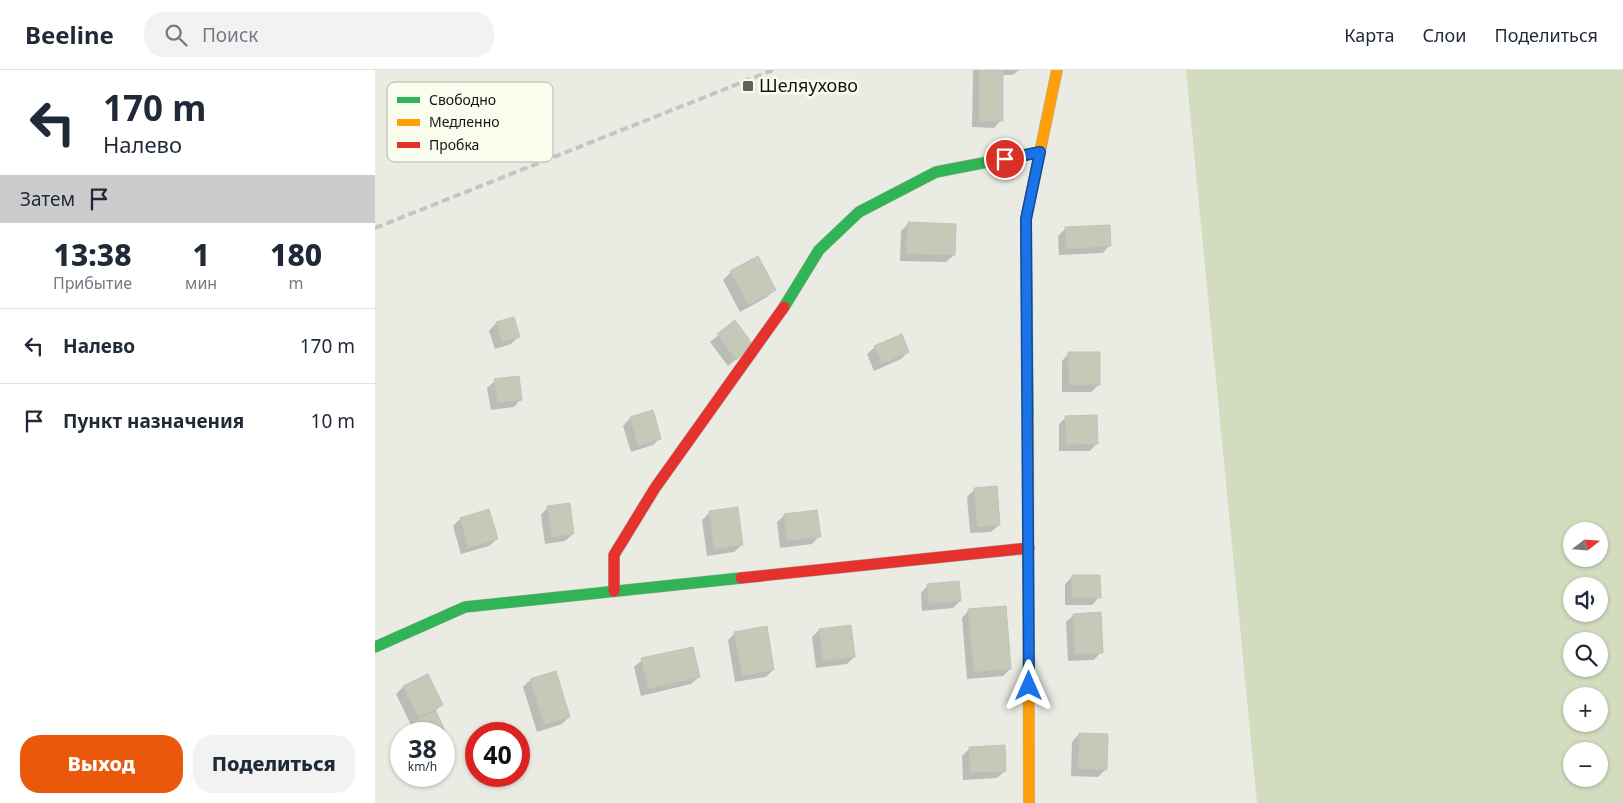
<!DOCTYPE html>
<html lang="ru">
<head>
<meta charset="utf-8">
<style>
  body { margin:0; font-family:"Noto Sans",sans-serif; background:#f2f2f3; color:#1f2937; height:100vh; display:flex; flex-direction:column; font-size:19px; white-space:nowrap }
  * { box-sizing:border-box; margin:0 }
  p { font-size:16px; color:#747a83 }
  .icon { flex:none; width:28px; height:28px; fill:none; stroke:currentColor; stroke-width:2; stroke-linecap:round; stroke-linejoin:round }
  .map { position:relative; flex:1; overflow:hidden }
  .panel { display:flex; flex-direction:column; background:#fff; width:375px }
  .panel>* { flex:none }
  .hud { background:#fff; color:#1f2937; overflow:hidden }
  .needle { width:32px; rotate:73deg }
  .buttons { position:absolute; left:1188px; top:452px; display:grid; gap:10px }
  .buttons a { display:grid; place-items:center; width:45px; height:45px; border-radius:50%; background:#fff; box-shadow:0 1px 4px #0004; font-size:25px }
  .speed { position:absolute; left:15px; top:652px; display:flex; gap:10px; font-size:25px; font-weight:700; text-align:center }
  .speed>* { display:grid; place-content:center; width:65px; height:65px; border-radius:50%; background:#fff; box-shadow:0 1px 4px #0004; line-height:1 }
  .speed small { font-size:12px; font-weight:400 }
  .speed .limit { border:8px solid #d22; background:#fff; color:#111 }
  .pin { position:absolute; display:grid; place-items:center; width:42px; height:42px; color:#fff; margin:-21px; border:2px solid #fff; border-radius:50%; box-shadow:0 1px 5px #0007 }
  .me { position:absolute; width:55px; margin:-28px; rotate:0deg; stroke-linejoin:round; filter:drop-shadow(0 0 4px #0008) }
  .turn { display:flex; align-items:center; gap:18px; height:105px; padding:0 20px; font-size:22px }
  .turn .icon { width:65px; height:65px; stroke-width:2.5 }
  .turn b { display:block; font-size:35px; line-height:42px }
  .then { display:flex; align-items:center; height:48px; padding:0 20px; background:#0003; gap:10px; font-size:19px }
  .eta { display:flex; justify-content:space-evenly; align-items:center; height:85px; text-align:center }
  .eta b { font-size:30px; font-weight:800; line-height:35px }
  .button { display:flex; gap:10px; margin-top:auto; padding:10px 20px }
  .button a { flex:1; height:58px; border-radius:20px; background:#ea580c; color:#fff; font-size:20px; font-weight:800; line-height:58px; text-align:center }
  .button a+a { background:#f2f2f3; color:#1f2937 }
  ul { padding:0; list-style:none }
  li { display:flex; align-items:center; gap:15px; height:75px; padding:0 20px; border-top:1px solid #e0e1e3 }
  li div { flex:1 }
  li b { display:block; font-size:19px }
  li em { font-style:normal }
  header { display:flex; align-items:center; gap:30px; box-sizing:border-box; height:70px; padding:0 25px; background:#fff; border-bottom:1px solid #e0e1e3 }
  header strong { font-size:24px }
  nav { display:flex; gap:28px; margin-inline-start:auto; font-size:18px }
  .search { width:350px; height:45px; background:#f2f2f3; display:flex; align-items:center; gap:12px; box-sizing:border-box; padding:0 18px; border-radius:20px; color:#747a83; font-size:19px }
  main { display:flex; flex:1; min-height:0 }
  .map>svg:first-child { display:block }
  .green { fill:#d3dcbf; fill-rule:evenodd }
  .shadow { fill:#0003 }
  .building { fill:#c5c9b8; stroke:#c0c2bc }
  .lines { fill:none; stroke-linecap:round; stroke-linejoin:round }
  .fast-casing { stroke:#b2b4ae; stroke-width:12 }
  .slow-casing { stroke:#b2b4ae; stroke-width:12 }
  .jam-casing { stroke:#b2b4ae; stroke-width:12 }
  .fast { stroke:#30b455; stroke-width:11 }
  .slow { stroke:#ff9f0a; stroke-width:11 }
  .jam { stroke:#e5322d; stroke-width:11 }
  .rail { stroke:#c5c6c4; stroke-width:4; stroke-dasharray:8 4; stroke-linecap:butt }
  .route-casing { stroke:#114b97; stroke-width:12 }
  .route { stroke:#1a73e8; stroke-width:9 }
  .poi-dot { fill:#5f605a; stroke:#f8fdee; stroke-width:2 }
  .labels { text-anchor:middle; stroke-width:5; stroke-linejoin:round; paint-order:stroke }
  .poi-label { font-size:18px; fill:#141510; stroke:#f8fdee; text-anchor:start }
  .key { fill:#f8fdee; stroke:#b4b7ab; stroke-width:1 }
  .key-label { font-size:14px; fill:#141510 }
</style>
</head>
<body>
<header>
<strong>Beeline</strong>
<div class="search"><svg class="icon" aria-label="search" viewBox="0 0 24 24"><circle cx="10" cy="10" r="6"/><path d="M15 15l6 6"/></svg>Поиск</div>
<nav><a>Карта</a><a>Слои</a><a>Поделиться</a></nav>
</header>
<main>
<section class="panel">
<div class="hud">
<div class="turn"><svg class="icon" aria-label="left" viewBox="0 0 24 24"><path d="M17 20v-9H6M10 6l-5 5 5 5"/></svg><div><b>170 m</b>Налево</div></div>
<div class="then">Затем<svg class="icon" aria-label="arrive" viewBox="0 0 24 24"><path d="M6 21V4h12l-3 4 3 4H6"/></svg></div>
</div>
<div class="eta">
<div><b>13:38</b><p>Прибытие</p></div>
<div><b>1</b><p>мин</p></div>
<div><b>180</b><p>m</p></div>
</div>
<ul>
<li><svg class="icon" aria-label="left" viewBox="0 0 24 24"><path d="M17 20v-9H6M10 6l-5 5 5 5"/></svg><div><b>Налево</b></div><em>170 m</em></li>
<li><svg class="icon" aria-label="arrive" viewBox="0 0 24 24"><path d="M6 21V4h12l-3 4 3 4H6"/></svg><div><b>Пункт назначения</b></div><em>10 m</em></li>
</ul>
<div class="button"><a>Выход</a><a>Поделиться</a></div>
</section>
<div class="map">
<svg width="1248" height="733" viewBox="0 0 1248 733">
  <rect width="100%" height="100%" fill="#eaece4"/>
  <path class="green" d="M811,0H1248V733H882ZM1196,461H1224V489H1196ZM1196,516H1224V544H1196ZM1196,571H1224V599H1196ZM1196,626H1224V654H1196ZM1196,681H1224V709H1196Z"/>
  <path class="shadow" d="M598,0H644L638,5H626V50L619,58L597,57Z
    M533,154L579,185L571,192L525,191L526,161Z
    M690,159L735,175L728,183L684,185L683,166Z
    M383,188L399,220L392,227L365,242L348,210L356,202Z
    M138,248L144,266L136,274L120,279L114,261L121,253Z
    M360,252L377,276L353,296L335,272Z
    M500,277L533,282L526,289L499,301L492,284Z
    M694,283L724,315L716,322H687V291Z
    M120,311L146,329L139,337L116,340L112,318Z
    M277,342L285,368L278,375L256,382L248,356L255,348Z
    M691,347L722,373L715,381H684V354Z
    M600,419L624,455L616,462L595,463L592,427Z
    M173,437L198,464L190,471L170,474L166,445Z
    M334,443L367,475L359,482L332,486L327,450Z
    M410,445L444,466L437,474L405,478L402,452Z
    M85,449L122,469L114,476L86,484L78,456Z
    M697,507L724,527L717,535H690V514Z
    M553,515L585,531L578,538L547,541L546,523Z
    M594,540L635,599L628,606L592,609L587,548Z
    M699,545L726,582L719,590L693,591L691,552Z
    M444,560L479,587L472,594L441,598L437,567Z
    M360,563L398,600L391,607L360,612L353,570Z
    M267,590L324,607L316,614L266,626L259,597Z
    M52,605L67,635L60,641L72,667L69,670V664H34L32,660L36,655L21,624L28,617Z
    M155,610L194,647L187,654L162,662L148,617Z
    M704,664L731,699L723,707L696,706L697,672Z
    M594,679L630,701L622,708L588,710L587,686Z"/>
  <path class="building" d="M604,0H628V51H604Z
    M533,152L581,154L580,185L531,184Z
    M735,155L736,176L691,179L690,157Z
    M383,186L401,220L373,235L355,201Z
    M139,247L145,267L127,272L121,252Z
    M360,250L379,276L361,290L342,264Z
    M527,264L534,282L507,294L499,276Z
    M693,282H725V315H694Z
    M144,306L147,330L123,333L119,309Z
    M278,340L286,369L263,376L255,347Z
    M722,345L723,374L691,375L690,346Z
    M622,416L625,455L602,457L599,418Z
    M195,433L199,464L177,467L172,436Z
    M363,437L368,475L339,479L334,441Z
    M114,439L123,469L93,478L85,448Z
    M442,440L446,467L412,471L409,444Z
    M697,505H725L726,528H697Z
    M584,511L586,531L554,534L552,514Z
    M631,536L636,599L599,602L593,539Z
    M726,542L728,583L700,584L698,544Z
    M476,555L480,587L448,591L444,559Z
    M392,556L399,600L367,606L359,562Z
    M318,577L325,607L273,619L266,588Z
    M181,601L195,647L169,655L155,609Z
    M53,604L68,635L43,647L28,616Z
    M61,641L73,668L69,669V664H44L38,651Z
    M704,663L733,664L732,700L703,699Z
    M630,675L631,701L595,703L594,677Z"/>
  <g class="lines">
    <defs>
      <path id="fast" d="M409,237L444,180L484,142L561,102L665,82
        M653,345L651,149L663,91
        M0,577L90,537L366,508"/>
      <path id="slow" d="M663,91L682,0
        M653,345L654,733"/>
      <path id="jam" d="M366,508L654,478
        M239,521V485L280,418L409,237"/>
    </defs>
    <use href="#fast" class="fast-casing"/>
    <use href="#slow" class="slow-casing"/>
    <use href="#jam" class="jam-casing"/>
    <use href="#fast" class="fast"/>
    <use href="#slow" class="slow"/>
    <use href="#jam" class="jam"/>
    <path class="rail" d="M0,158L398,0"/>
  </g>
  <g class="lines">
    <defs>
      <path id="route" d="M630,89L665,82L651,149L654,616"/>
    </defs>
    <use href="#route" class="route-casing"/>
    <use href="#route" class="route"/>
  </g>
  <rect class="poi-dot" x="367" y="10" width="12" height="12" rx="2.5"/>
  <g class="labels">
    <g class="poi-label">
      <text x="384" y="22">Шеляухово</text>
    </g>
  </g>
  <rect x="12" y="12" width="166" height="80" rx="8" class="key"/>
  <rect x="22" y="27" width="23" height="6" fill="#30b455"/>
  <rect x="22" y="49" width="23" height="7" fill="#ff9f0a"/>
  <rect x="22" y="72" width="23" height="6" fill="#e5322d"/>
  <g class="key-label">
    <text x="54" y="35">Свободно</text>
    <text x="54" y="57">Медленно</text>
    <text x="54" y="80">Пробка</text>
  </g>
</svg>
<div class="buttons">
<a><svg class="needle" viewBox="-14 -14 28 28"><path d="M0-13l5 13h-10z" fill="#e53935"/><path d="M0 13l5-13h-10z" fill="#747a83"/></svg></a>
<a><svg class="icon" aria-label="sound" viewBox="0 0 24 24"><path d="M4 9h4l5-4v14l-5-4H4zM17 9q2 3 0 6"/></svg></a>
<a><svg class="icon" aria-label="search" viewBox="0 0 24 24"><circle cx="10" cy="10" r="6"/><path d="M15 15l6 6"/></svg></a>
<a>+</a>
<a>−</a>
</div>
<div class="speed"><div>38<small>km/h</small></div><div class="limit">40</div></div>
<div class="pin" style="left:630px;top:89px;background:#d93025"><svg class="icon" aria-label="arrive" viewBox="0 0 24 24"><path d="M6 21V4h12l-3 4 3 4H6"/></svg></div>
<svg class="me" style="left:654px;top:616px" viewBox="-20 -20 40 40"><path d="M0-17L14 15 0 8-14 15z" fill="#1a73e8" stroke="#fff" stroke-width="4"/></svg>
</div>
</main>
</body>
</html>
